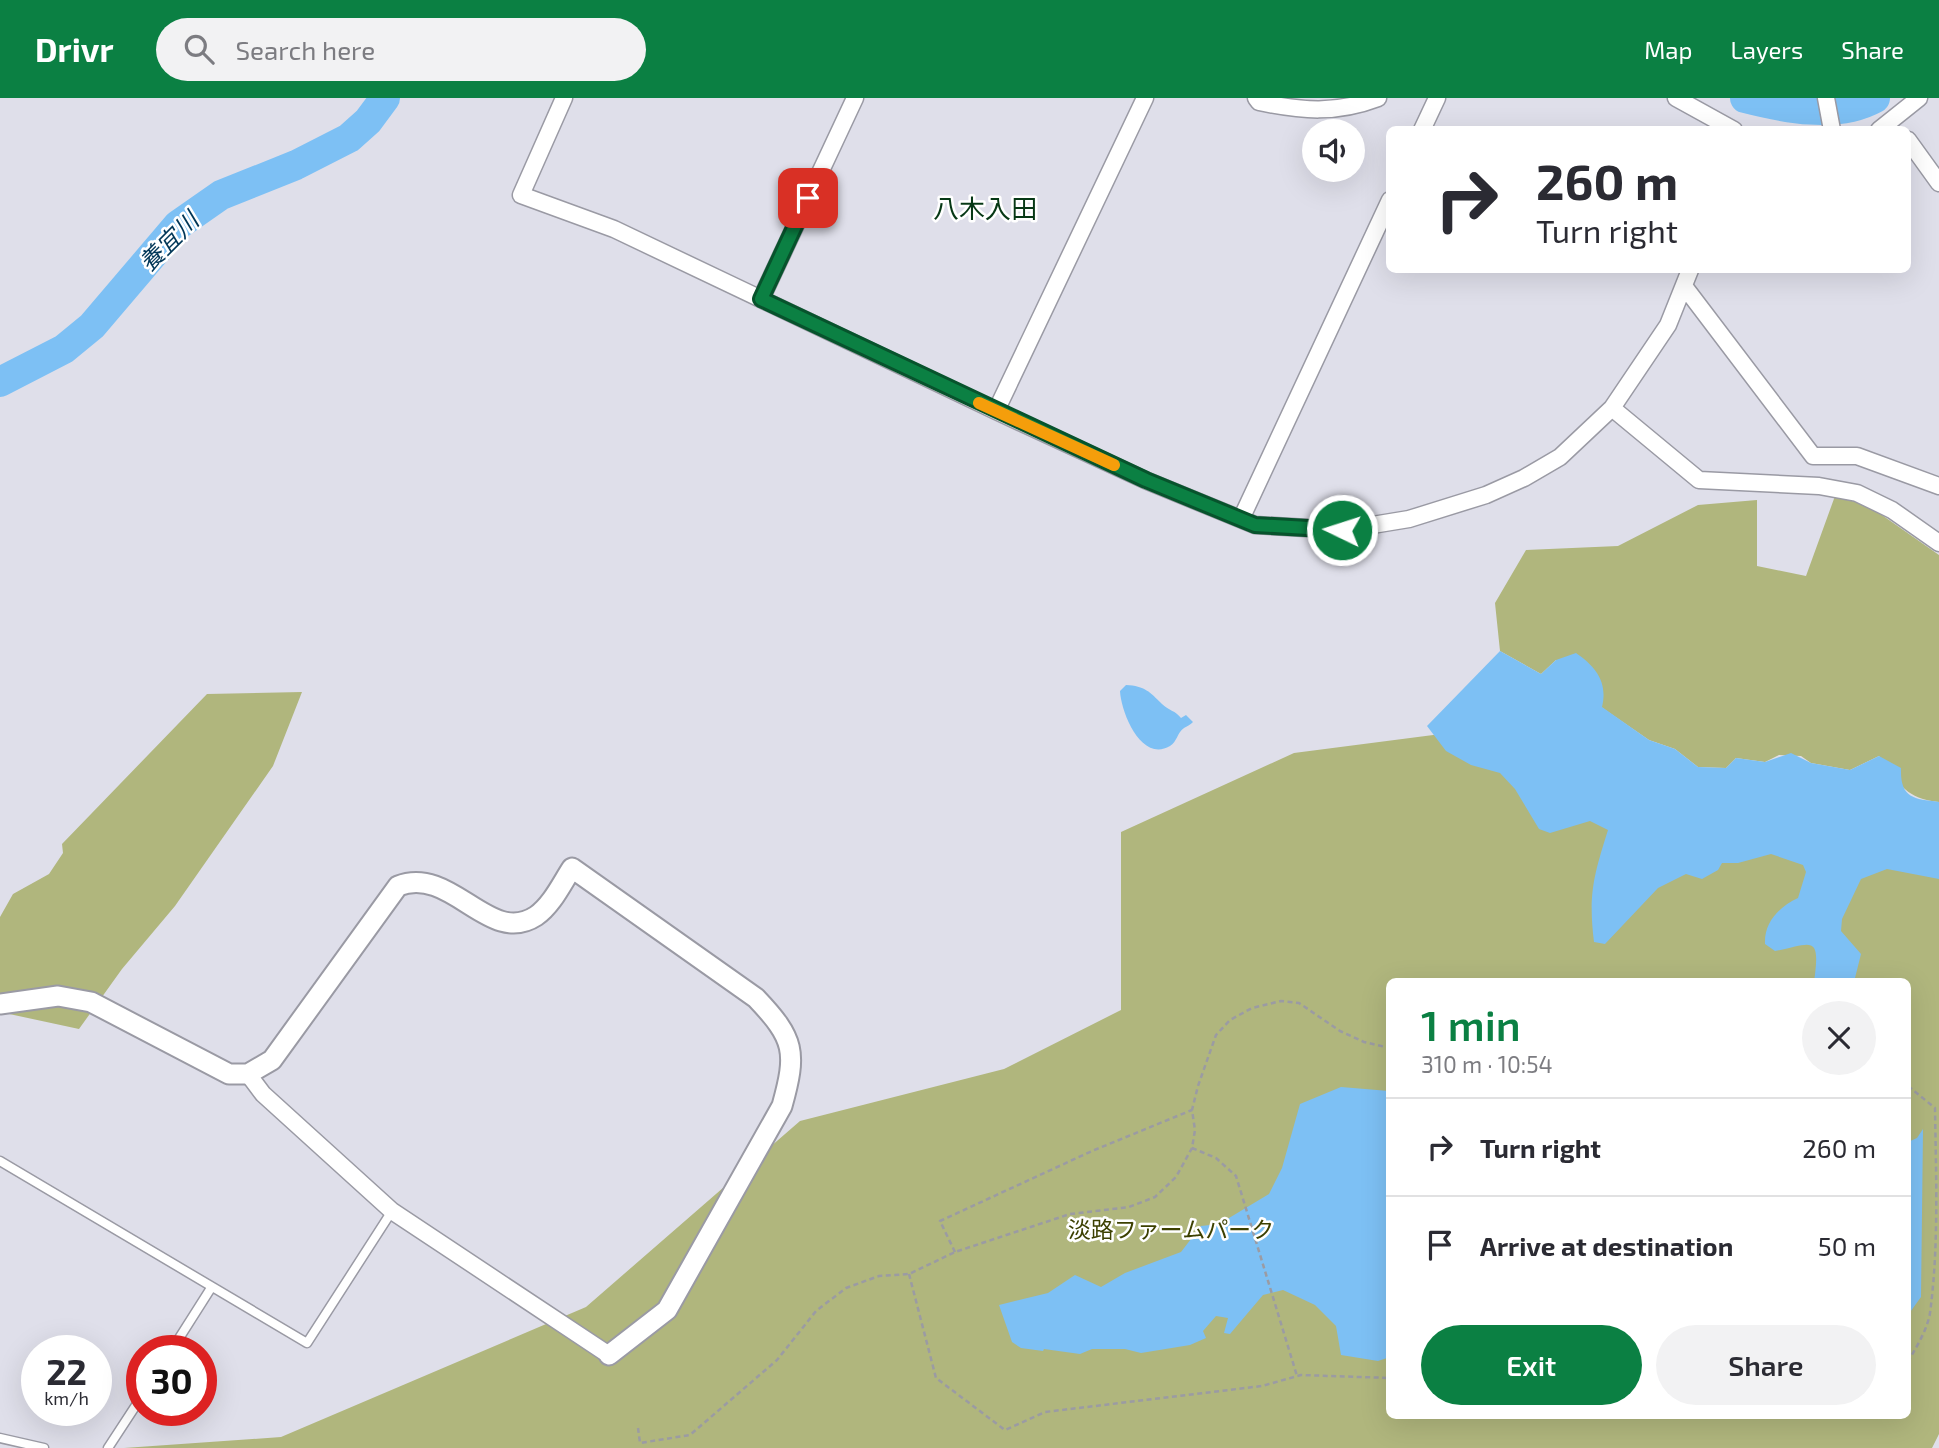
<!DOCTYPE html>
<html lang="en">
<head>
<meta charset="utf-8">
<style>
  body { margin:0; font-family:"Exo 2","Noto Sans JP",sans-serif; background:#f2f2f3; color:#2b2b33; height:100vh; display:flex; flex-direction:column; font-size:26px; white-space:nowrap }
  * { box-sizing:border-box; margin:0 }
  p { font-size:23px; color:#7c7c81 }
  .icon { flex:none; width:38px; height:38px; fill:none; stroke:currentColor; stroke-width:2; stroke-linecap:round; stroke-linejoin:round }
  .map { position:relative; flex:1; overflow:hidden }
  .details { position:absolute; left:1386px; top:880px; width:525px; height:441px; display:flex; flex-direction:column; background:#fff; border-radius:10px; box-shadow:0 7px 28px #0002 }
  .details>* { flex:none }
  .top-card { position:absolute; left:1386px; top:28px; width:525px; height:147px; border-radius:10px; box-shadow:0 7px 28px #0002; background:#fff; color:#2b2b33; overflow:hidden }
  .fabs { position:absolute; left:1302px; top:21px; display:grid; gap:14px }
  .fabs a { display:grid; place-items:center; width:63px; height:63px; border-radius:50%; background:#fff; box-shadow:0 7px 28px #0002; font-size:35px }
  .speed { position:absolute; left:21px; top:1237px; display:flex; gap:14px; font-size:35px; font-weight:700; text-align:center }
  .speed>* { display:grid; place-content:center; width:91px; height:91px; border-radius:50%; background:#fff; box-shadow:0 7px 28px #0002; line-height:1 }
  .speed small { font-size:18px; font-weight:400 }
  .speed .limit { border:10px solid #d22; background:#fff; color:#111 }
  .pin { position:absolute; display:grid; place-items:center; width:60px; height:60px; color:#fff; margin:-30px; border-radius:14px; box-shadow:0 4px 10px #0006 }
  .me { position:absolute; width:77px; margin:-38px; rotate:274deg; stroke-linejoin:round; filter:drop-shadow(0 0 5px #0008) }
  .turn { display:flex; align-items:center; gap:24px; height:147px; padding:0 35px; font-size:32px }
  .turn .icon { width:91px; height:91px; stroke-width:2.5 }
  .turn b { display:block; font-size:49px; line-height:60px }
  .round { display:grid; place-items:center; flex:none; width:74px; height:74px; border-radius:37px; background:#f2f2f3 }
  .head { display:flex; align-items:center; justify-content:space-between; height:119px; padding:0 35px }
  h1 { font-size:42px; font-weight:600; line-height:52px; color:#0b8043 }
  .button { display:flex; gap:14px; margin-top:auto; padding:14px 35px }
  .button a { flex:1; height:80px; border-radius:42px; background:#0b8043; color:#fff; font-size:28px; font-weight:600; line-height:80px; text-align:center }
  .button a+a { background:#f2f2f3; color:#2b2b33 }
  ul { padding:0; list-style:none }
  li { display:flex; align-items:center; gap:21px; height:98px; padding:0 35px; border-top:2px solid #e1e1e2 }
  li div { flex:1 }
  li b { display:block; font-size:26px }
  li em { font-style:normal }
  header { display:flex; align-items:center; gap:42px; box-sizing:border-box; height:98px; padding:0 35px; background:#0b8043; color:#fff }
  header strong { font-size:33px }
  nav { display:flex; gap:38px; margin-inline-start:auto; font-size:24px }
  .search { width:490px; height:63px; background:#f2f2f3; display:flex; align-items:center; gap:18px; box-sizing:border-box; padding:0 24px; border-radius:38px; color:#7c7c81; font-size:26px }
  .map>svg:first-child { display:block }
  .green { fill:#b0b67d; fill-rule:evenodd }
  .water { fill:#7dc0f4 }
  .lines { fill:none; stroke-linecap:round; stroke-linejoin:round }
  .river { stroke:#7dc0f4; stroke-width:30 }
  .service-casing { stroke:#9a9aa4; stroke-width:11 }
  .minor-casing { stroke:#9a9aa4; stroke-width:19 }
  .tertiary-casing { stroke:#9a9aa4; stroke-width:23 }
  .path { stroke:#9b9ba3; stroke-width:2.5; stroke-dasharray:5 3.5; stroke-linecap:butt }
  .service { stroke:#fff; stroke-width:8 }
  .minor { stroke:#fff; stroke-width:16 }
  .tertiary { stroke:#fff; stroke-width:19 }
  .route-casing { stroke:#07532c; stroke-width:18 }
  .route { stroke:#0b8043; stroke-width:12 }
  .slow { stroke:#f59e0b; stroke-width:12 }
  .labels { text-anchor:middle; stroke-width:5; stroke-linejoin:round; paint-order:stroke }
  .park-label { font-size:23px; fill:#3c4001; stroke:#fff }
  .water-label { font-size:24px; font-style:italic; fill:#003657; stroke:#fff }
  .quarter-label { font-size:26px; fill:#063815; stroke:#fff }
</style>
</head>
<body>
<header>
<strong>Drivr</strong>
<div class="search"><svg class="icon" aria-label="search" viewBox="0 0 24 24"><circle cx="10" cy="10" r="6"/><path d="M15 15l6 6"/></svg>Search here</div>
<nav><a>Map</a><a>Layers</a><a>Share</a></nav>
</header>
<div class="map">
<svg width="1939" height="1350" viewBox="0 0 1939 1350">
  <rect width="100%" height="100%" fill="#dfdfea"/>
  <path class="green" d="M1835,398L1869,408L1939,457V704C1903,700 1900,685 1879,658L1850,672L1811,665L1801,658L1779,657L1765,664L1736,660L1726,670L1698,669L1675,651L1649,642L1601,609L1556,562L1541,576L1500,553L1495,505L1526,452L1618,448L1698,407L1757,402V468L1806,478Z
    M302,594L273,668L175,808L122,871L79,931L0,914V819L13,796L49,776L63,755L62,746L207,596Z
    M1526,625L1939,741V1336L1932,1350H124L281,1339L586,1209L800,1023L1004,971L1121,912V734L1294,655ZM1390,884H1908V1318H1390Z"/>
  <path class="water" d="M1500,553L1541,576L1556,562L1576,555C1596,569 1608,584 1602,609L1649,642L1675,651L1698,669L1726,670L1736,660L1765,664L1791,655L1811,665L1850,672L1879,658L1901,670C1900,700 1913,701 1939,704V781L1887,771L1861,781L1842,821L1841,833L1861,856L1854,884H1814C1821,835 1812,846 1775,853L1765,846C1764,824 1779,809 1798,800L1806,774L1803,767L1771,756L1738,765H1722L1718,772L1702,781L1686,776L1658,790L1605,846L1594,844C1588,796 1594,777 1608,732L1590,723L1550,735L1539,731L1515,691L1500,675L1471,667L1446,653L1427,628Z
    M1126,587C1145,588 1150,594 1162,606C1168,612 1176,613 1181,620L1186,617L1193,624C1190,627 1187,628 1184,630C1177,635 1177,644 1170,648C1141,665 1121,614 1120,593Z
    M1341,989L1389,993L1390,1251L1387,1260L1378,1263L1341,1257L1336,1228L1315,1207L1283,1192L1263,1197L1230,1236L1224,1235L1228,1220L1216,1218L1203,1233L1206,1240L1190,1247L1141,1255L1125,1251H1092L1080,1256L1044,1251L1043,1253L1021,1250L1012,1244L999,1207L1048,1195L1075,1177L1101,1189L1125,1175L1181,1154L1201,1128L1219,1126L1269,1096L1282,1070L1300,1006Z
    M1923,1031L1921,1199L1908,1217V1044L1917,1040Z"/>
  <g class="lines">
    <path class="river" d="M1745,0C1784,10 1837,21 1875,0
      M0,284L64,251L92,228L178,127L221,97L296,67L349,40L368,23L385,0"/>
    <defs>
      <path id="service" d="M0,1063L307,1245L392,1113
        M171,1253L211,1190
        M0,1340L44,1350
        M108,1350L142,1298"/>
      <path id="minor" d="M564,0L521,97L614,131L996,313L1145,382L1255,427L1342,432L1409,421L1486,397L1524,380L1560,359L1612,310
        M1256,0L1259,4C1302,13 1336,16 1378,0
        M1676,0L1734,32
        M1826,0L1832,32
        M1422,32L1437,0
        M1879,32L1919,0
        M1908,42L1939,85
        M1690,172L1668,227L1612,310L1699,382L1819,388L1857,395L1892,412L1939,445
        M1684,188L1813,358H1857L1939,388
        M761,201L855,0
        M996,313L1145,0
        M1241,421L1390,102
        M248,976L263,996L392,1113L609,1257"/>
      <path id="tertiary" d="M0,906L58,898L91,904L229,976H248L272,962L398,788C452,767 489,849 536,818C552,807 562,785 572,770L756,900C795,941 797,954 782,1008L667,1212L609,1257"/>
    </defs>
    <use href="#service" class="service-casing"/>
    <use href="#minor" class="minor-casing"/>
    <use href="#tertiary" class="tertiary-casing"/>
    <path class="path" d="M1908,988L1935,1010C1936,1077 1939,1148 1930,1215C1927,1233 1916,1249 1908,1264
      M1192,1050L1216,1060L1236,1078L1297,1278
      M955,1154L940,1123L1092,1053L1192,1012
      M909,1176L936,1280L1005,1332L1045,1314L1262,1288L1301,1277L1390,1280
      M638,1330L640,1345L690,1337L777,1262L816,1213L846,1190L879,1178L909,1176L955,1154L1070,1116L1129,1109L1155,1099L1176,1079L1192,1050L1195,1032L1192,1012L1198,988L1216,937L1230,922L1252,910L1281,903L1299,905L1340,933L1364,944L1390,950"/>
    <use href="#service" class="service"/>
    <use href="#minor" class="minor"/>
    <use href="#tertiary" class="tertiary"/>
  </g>
  <g class="lines">
    <defs>
      <path id="route" d="M808,100L761,201L1146,382L1255,427L1342,432"/>
    </defs>
    <use href="#route" class="route-casing"/>
    <use href="#route" class="route"/>
    <path class="slow" d="M979,305L1114,367"/>
  </g>
  <g class="labels">
    <g class="park-label">
      <text x="1171" y="1140">淡路ファームパーク</text>
    </g>
    <g class="water-label">
      <text transform="translate(169 144) rotate(-45)" y="8">養宜川</text>
    </g>
    <g class="quarter-label">
      <text x="985" y="120">八木入田</text>
    </g>
  </g>
</svg>
<div class="fabs">
<a><svg class="icon" aria-label="sound" viewBox="0 0 24 24"><path d="M4 9h4l5-4v14l-5-4H4zM17 9q2 3 0 6"/></svg></a>
</div>
<div class="speed"><div>22<small>km/h</small></div><div class="limit">30</div></div>
<div class="pin" style="left:808px;top:100px;background:#d93025"><svg class="icon" aria-label="arrive" viewBox="0 0 24 24"><path d="M6 21V4h12l-3 4 3 4H6"/></svg></div>
<svg class="me" style="left:1342px;top:432px" viewBox="-20 -20 40 40"><circle r="17" fill="#0b8043" stroke="#fff" stroke-width="3"/><path d="M0-11L8 9 0 5-8 9z" fill="#fff"/></svg>
<div class="top-card">
<div class="turn"><svg class="icon" aria-label="right" viewBox="0 0 24 24"><path d="M7 20v-9h11M14 6l5 5-5 5"/></svg><div><b>260 m</b>Turn right</div></div>
</div>
<section class="details">
<div class="head"><div><h1>1 min</h1><p>310 m · 10:54</p></div><a class="round"><svg class="icon" aria-label="close" viewBox="0 0 24 24"><path d="M6 6l12 12M18 6L6 18"/></svg></a></div>
<ul>
<li><svg class="icon" aria-label="right" viewBox="0 0 24 24"><path d="M7 20v-9h11M14 6l5 5-5 5"/></svg><div><b>Turn right</b></div><em>260 m</em></li>
<li><svg class="icon" aria-label="arrive" viewBox="0 0 24 24"><path d="M6 21V4h12l-3 4 3 4H6"/></svg><div><b>Arrive at destination</b></div><em>50 m</em></li>
</ul>
<div class="button"><a>Exit</a><a>Share</a></div>
</section>
</div>
</body>
</html>
